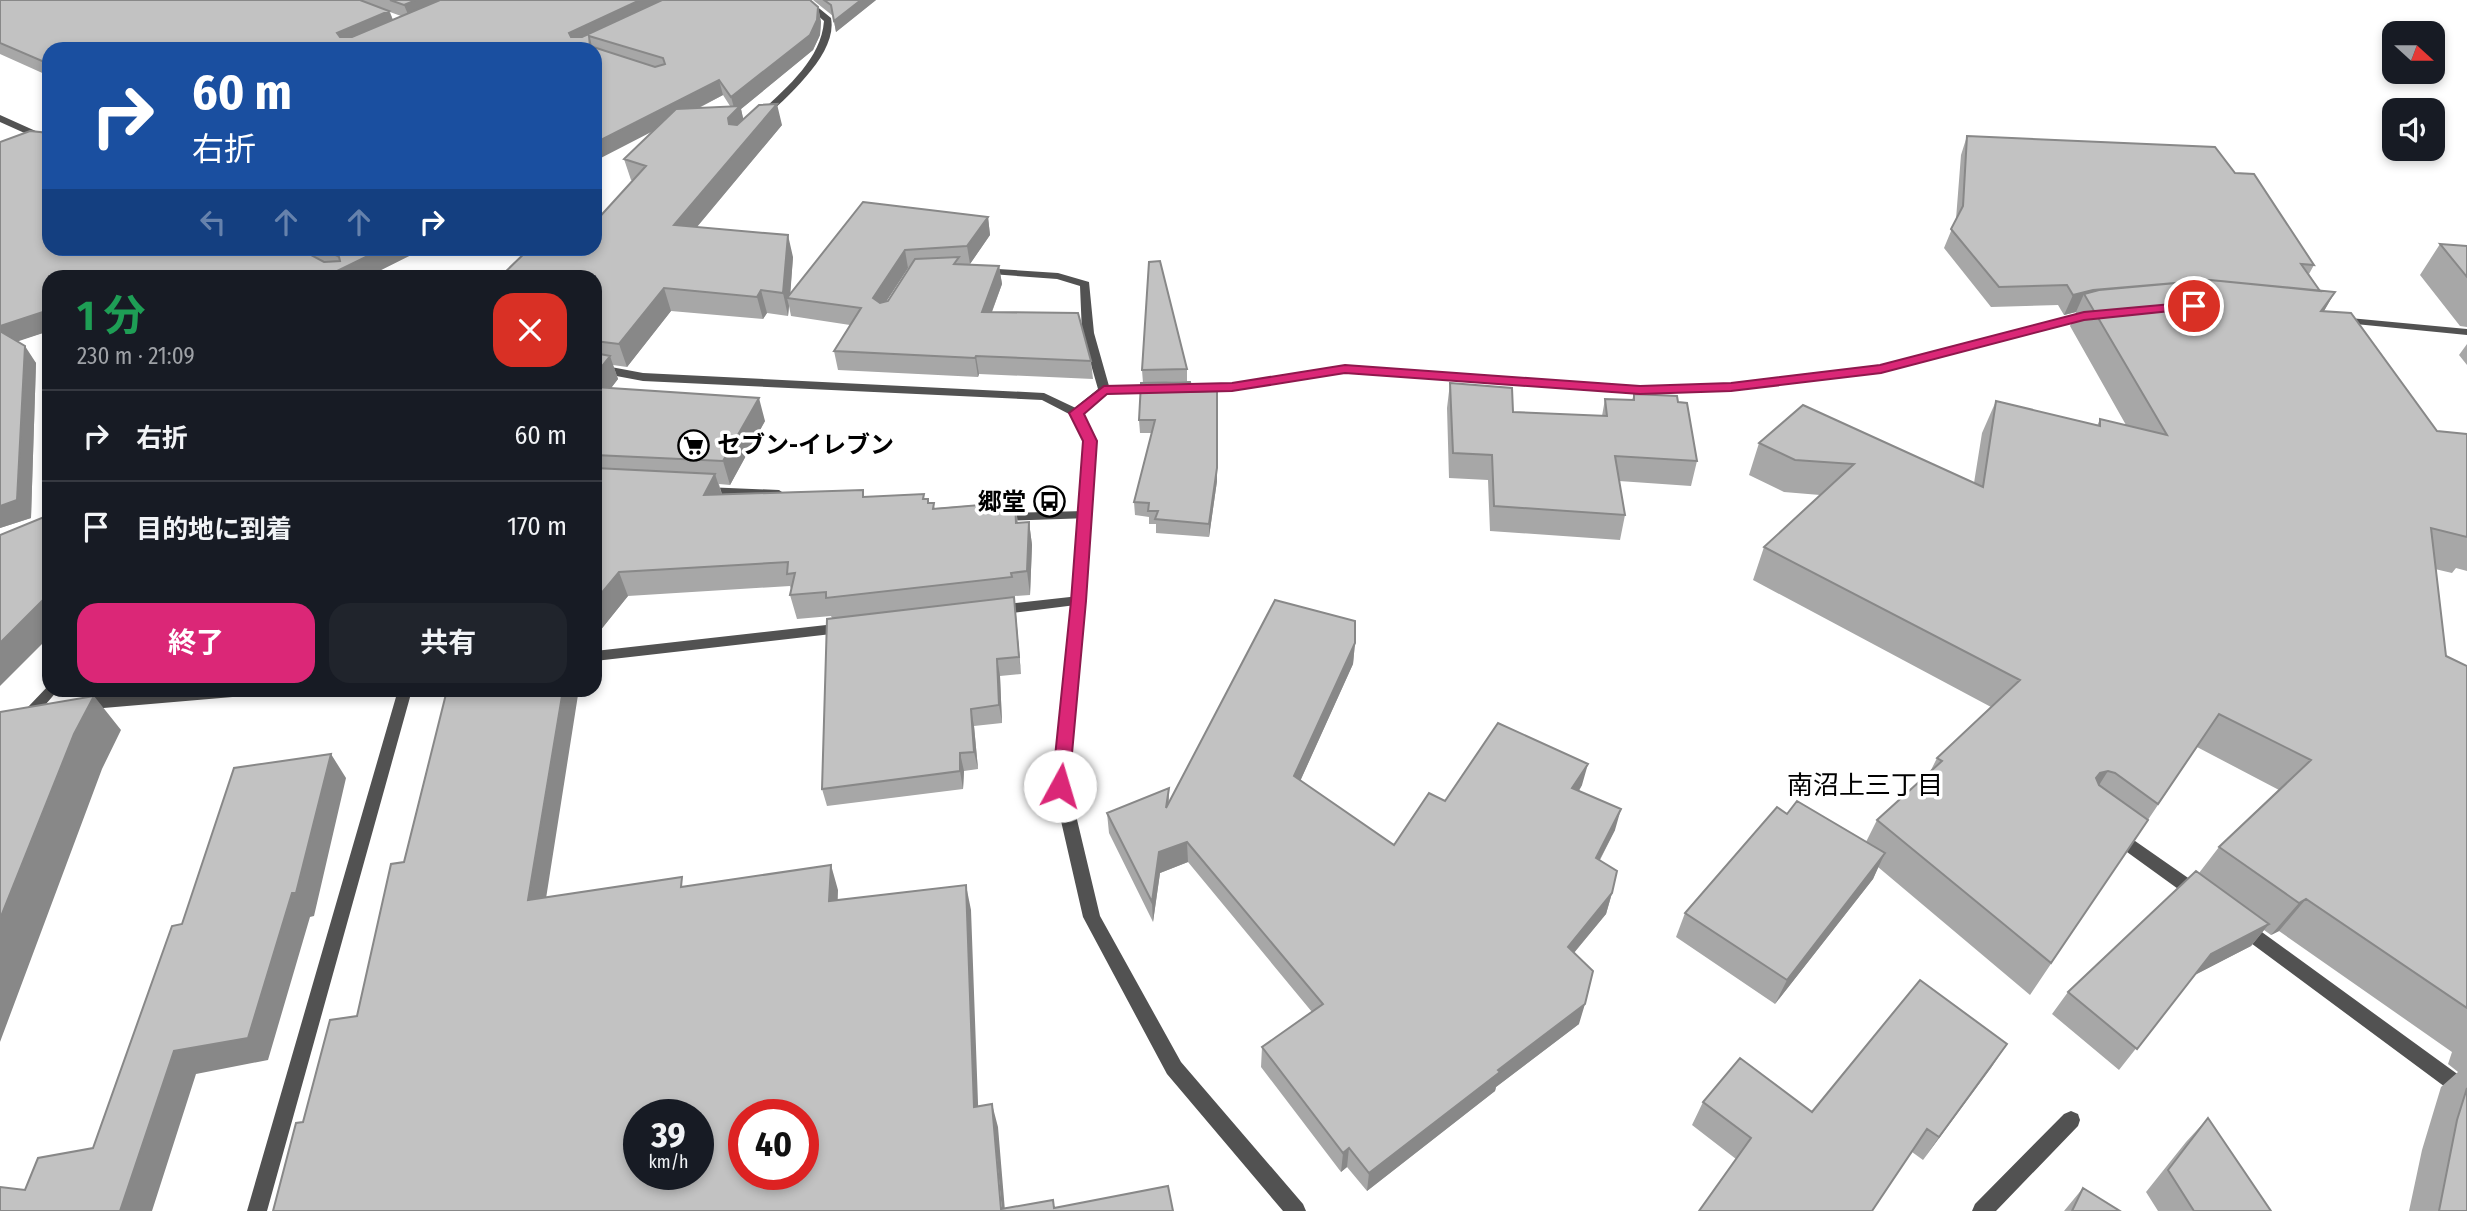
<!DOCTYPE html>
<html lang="ja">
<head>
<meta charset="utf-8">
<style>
  body { margin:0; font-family:"Fira Sans Condensed","Noto Sans JP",sans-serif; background:#20242c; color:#f1f3f6; height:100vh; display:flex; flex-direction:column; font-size:26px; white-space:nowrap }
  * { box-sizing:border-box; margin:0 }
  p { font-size:23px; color:#9ea1a6 }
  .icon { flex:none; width:38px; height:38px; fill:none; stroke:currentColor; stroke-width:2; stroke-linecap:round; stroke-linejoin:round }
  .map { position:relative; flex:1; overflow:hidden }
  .details { position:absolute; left:42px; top:270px; width:560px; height:427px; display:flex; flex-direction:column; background:#171b24; border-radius:21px; box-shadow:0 4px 10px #0003 }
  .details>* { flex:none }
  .guide { position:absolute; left:42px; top:42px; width:560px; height:214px; border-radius:21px; box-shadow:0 4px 10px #0003; background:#1a4fa0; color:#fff; overflow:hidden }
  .needle { width:46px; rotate:111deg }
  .fabs { position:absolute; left:2382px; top:21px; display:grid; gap:14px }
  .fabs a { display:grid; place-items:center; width:63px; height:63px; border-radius:14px; background:#171b24; box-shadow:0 4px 10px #0003; font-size:35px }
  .speed { position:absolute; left:623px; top:1099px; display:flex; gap:14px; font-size:35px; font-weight:700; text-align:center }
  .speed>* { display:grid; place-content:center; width:91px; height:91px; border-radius:50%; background:#171b24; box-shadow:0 4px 10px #0003; line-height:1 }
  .speed small { font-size:18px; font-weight:400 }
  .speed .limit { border:10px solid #d22; background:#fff; color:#111 }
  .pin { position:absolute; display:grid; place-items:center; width:60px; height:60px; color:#fff; margin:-30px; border:4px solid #fff; border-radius:50%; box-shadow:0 2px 7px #0007 }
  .me { position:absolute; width:77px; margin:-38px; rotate:6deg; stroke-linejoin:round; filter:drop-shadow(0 0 5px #0008) }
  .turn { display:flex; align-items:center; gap:24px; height:147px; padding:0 35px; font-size:32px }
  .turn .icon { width:91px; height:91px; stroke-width:2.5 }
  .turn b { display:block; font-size:49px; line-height:60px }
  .lanes { display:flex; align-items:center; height:66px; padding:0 35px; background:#0003; justify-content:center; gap:35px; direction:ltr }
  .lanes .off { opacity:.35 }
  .round { display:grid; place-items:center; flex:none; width:74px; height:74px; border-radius:21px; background:#20242c }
  .head { display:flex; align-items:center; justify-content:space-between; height:119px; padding:0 35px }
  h1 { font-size:42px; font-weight:700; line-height:52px; color:#1e9e55 }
  .action { display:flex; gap:14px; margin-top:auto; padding:14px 35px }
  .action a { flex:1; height:80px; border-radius:21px; background:#db2777; color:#fff; font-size:28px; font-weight:700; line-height:80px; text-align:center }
  .action a+a { background:#20242c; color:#f1f3f6 }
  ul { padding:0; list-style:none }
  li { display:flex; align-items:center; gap:21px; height:91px; padding:0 35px; border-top:2px solid #363941 }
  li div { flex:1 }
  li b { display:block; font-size:26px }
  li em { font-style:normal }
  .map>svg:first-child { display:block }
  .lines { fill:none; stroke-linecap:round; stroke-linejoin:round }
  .service { fill:#525252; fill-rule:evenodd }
  .minor { fill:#525252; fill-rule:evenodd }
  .tertiary { fill:#525252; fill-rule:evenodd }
  .wall { fill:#a7a7a7; fill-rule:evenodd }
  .shaded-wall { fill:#888 }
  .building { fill:#c2c2c2; stroke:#888; stroke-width:2; fill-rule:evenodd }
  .route { fill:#db2777; stroke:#8e194d; stroke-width:2 }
  .labels { text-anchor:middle; stroke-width:7; stroke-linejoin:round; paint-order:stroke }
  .poi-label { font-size:24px; font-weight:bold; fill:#000; stroke:#fff; text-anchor:start }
  .neighbourhood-label { font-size:26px; fill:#000; stroke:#fff }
</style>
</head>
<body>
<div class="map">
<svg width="2467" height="1211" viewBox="0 0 2467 1211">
  <rect width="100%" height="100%" fill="#fff"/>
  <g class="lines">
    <path class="service" d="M705,487L779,490L785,494L779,498L700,494L699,491Z
      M1085,511L1090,512L1092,515L1090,518L1001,521L994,517L1001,513Z"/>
    <path class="minor" d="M800,0H809L831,18C838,54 787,96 764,119H758V115C784,89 821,61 824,21Z
      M982,268L1058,273L1089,282L1094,333L1109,386L1232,383L1345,365L1640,386L1731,383L1881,366L2089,312L2095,315L2093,317L1881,373L1731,391L1640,394L1345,373L1232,391L1107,394L1076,417L1072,416L1070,413L1072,410L1098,389L1082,333L1080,286L1057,279L978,273V269Z
      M2339,317L2467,329V335L2335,322V318Z
      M1079,596L1086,601L1084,604L997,615L990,610L997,605Z
      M844,623L849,624L851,628L849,632L595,661V651Z
      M49,685V690H58L40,711H30L28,707Z
      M194,690H264L262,694L257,695L80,710L75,708L73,704L75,700L80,698Z
      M398,690H412L267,1211H247Z
      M2115,827L2204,889L2206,894L2204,899L2198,901L2192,899L2109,839L2107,834L2109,829Z
      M2242,920L2248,922L2467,1081V1101L2460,1098L2236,932L2233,927L2236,922Z
      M2071,1111L2078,1114L2080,1120L2078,1126L1996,1211H1972L1975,1204L2064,1114Z"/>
    <path class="tertiary" d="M0,115L49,137V144L0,122Z
      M595,364L643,373L1044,393L1080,410L1096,441L1086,601L1069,786L1100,916L1181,1062L1303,1204L1306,1211H1283L1167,1074L1083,917L1053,786L1072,601L1084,441L1071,415L1042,400L643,381L595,372Z"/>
  </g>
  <path class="wall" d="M0,0H810L818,7L821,22L820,35L813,50L741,109L743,119L782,125L697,227L793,257L790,294L988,217L990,235L970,264L960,265L999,266L1002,284L992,312L1091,361L1093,379L979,374L978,377L838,370L834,351L850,325L791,316L789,306L788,316L767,313L763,319L671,311L627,367L613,365L618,379L611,388L765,421L730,485L719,484L722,494L863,490L864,497L924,499L935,508L1015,502L1018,523L1029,522L1032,545L1030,595L1014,596L1021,674L1000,676L1002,723L974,726L978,769L964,771L963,789L827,806L822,789L832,618L831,616L797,619L790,595L791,589L790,586L628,596L595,637V248L633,181L631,180L624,159L652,132L595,49H49V76L0,54ZM390,12L401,16L393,20ZM723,95L730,106L699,108ZM910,267L888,301L886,302L908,268Z
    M813,0H876L836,32L833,16Z
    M1967,136L2235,173L2314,265L2309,274L2320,291L2335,292L2324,311L2437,431L2467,434V571L2456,568L2452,573L2435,569L2446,656L2467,666V1211H2409L2422,1150L2441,1087L2458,1072L2448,1064L2452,1052L2279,931L2271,935L2264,930L2251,946L2194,975L2119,1070L2052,1014L2068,992L2199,873L2219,847L2279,790L2197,747L2030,995L1878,867L1873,879L1775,1004L1676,937L1685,913L1787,814L1866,842L1877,820L1930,772L1937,758L1991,707L1753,580L1764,547L1820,495L1784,492L1749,475L1759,443L1974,483L1982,433L1996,401L2097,426L2100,419L2126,425L2070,326L2076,312L2064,315L2058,305L1991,307L1944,248L1956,219L1961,155Z
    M0,142L49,248H425L369,276H49V331L17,341L36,363L31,518L0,528Z
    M2440,244L2467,246V327L2460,326L2420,275Z
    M2467,344V365L2459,355Z
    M1187,369V381L1143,383L1142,370Z
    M1141,383L1217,481L1209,537L1156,533V524H1149V517L1135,515L1134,502L1152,433H1140L1139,420Z
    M1450,383L1513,412L1602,416L1605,399L1632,400L1634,394L1678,402L1697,461L1691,486L1619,481L1625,515L1620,540L1490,531L1488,480L1449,478L1447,408Z
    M1355,643L1353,664L1300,781L1394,845L1445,801L1582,785L1579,791L1615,830L1600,860L1612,893L1606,914L1574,953L1579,1024L1496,1087L1495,1091L1367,1191L1347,1167L1341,1172L1261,1067L1262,1047L1312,1012L1188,862L1160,873L1153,922L1109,833L1107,813L1169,788V801Z
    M2007,1044L1923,1160L1912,1152L1736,1159L1692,1125L1703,1102L1812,1112Z
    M2208,1118L2271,1211H2158L2146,1192L2186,1142Z
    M2083,1188L2120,1211H2064Z"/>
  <path class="shaded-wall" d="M416,0H458L410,19L404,5Z
    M640,0H674L589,36L593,49L573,48L569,33Z
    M861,0H876L836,32L834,21Z
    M818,7L821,22L820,35L813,50L741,109L745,126L734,145L728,118L735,111L731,97Z
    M389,11L395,25L343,48L337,33Z
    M719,80L723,95L595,161V143Z
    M777,104L782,125L680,247L674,225Z
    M988,217L990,235L970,264L967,246Z
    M788,235L793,257L790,298H787L789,306L788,316L783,293Z
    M384,248H425L369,276H327Z
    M905,250L908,268L876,317L873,298Z
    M999,266L1002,284L985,330L982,312Z
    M664,288L671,311L627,367L619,344Z
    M761,290L767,313L763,319L757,297Z
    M2093,290L2088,301L2084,294L2076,312L2064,315L2073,295Z
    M2335,292L2317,323L2321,311Z
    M49,310V331L7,345L0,335V326Z
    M25,346L36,363L31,518L0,528V506Z
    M610,356L618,379L595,409V375Z
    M976,356L979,374L978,377L975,358Z
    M1217,391V481L1209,537V524Z
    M759,398L765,421L730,485L723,461Z
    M715,474L723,498L704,495Z
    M1029,522L1032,545L1030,595L1027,571Z
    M619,572L628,596L595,637V601Z
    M49,594V637L0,686V643Z
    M1014,597L1016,615L1021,674L1019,657Z
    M1355,643L1353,664L1293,797L1294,776Z
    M997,659L1000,676L1002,723L999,705Z
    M563,690H575L578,695L542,924L528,900Z
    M94,696L121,730L102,769L0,1042V919L74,734Z
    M971,709L974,726L978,769L974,752Z
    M960,753L964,771L963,789L960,771Z
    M331,754L346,778L314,916L310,917L268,1060L196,1074L152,1211H120L174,1051Z
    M1588,764L1582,785L1567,809L1572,788Z
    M2108,771L2087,804L2076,811L2100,773Z
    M1621,809L1615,830L1590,878L1596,858Z
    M1187,842L1188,862L1160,873L1153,922L1152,902L1159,852Z
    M1885,853L1873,879L1775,1004L1787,980Z
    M831,865L838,890L837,926L829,901Z
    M966,885L971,910L979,1130L974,1107Z
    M1612,893L1606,914L1562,967L1568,947Z
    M2306,899L2279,931L2271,935L2299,903Z
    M2269,924L2251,946L2193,976L2211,954Z
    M1585,1004L1579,1024L1496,1087L1495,1091L1367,1191L1369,1173L1498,1070Z
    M2007,1044L1991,1068L1923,1160L1939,1137Z
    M992,1104L998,1127L1005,1211H1002Z
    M1349,1148L1347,1167L1341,1172L1343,1153Z"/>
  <path class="building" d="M0,0H360L389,11L337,33L340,37H352L440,0H640L569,33L571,37H582L662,0H810L818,7L817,20L810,35L731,97L719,80L595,143V49H49V64L0,43ZM589,36L663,58L665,64L655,67L590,46Z
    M390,0H416L404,5Z
    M824,0H861L834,21L831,5Z
    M777,104L674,225L788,235L783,293L761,290L757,297L664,288L619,344L595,341V276H501L530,248H595V222L646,166L624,159L676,109L740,106L728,118L729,124L737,125L759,105Z
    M30,131L49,133V248H298L324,262L340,261L339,257L323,248H384L327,276H49V310L0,326V142Z
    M1967,136L2215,147L2235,173L2254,174L2314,265L2301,264L2320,291L2210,280L2093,290L2073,295L2067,285L1999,287L1951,229L1963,206Z
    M863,202L988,217L967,246L905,250L873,298L880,303L888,301L915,259L959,257L954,264L999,266L982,312L1078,313L1091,361L976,356L975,358L834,351L861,308L787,298Z
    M2440,244L2467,246V277Z
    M1160,261L1187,369L1142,370L1149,262Z
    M2210,280L2335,292L2321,311L2351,313L2437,431L2467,434V537L2431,528L2446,656L2467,666V1008L2306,899L2299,903L2219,847L2311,760L2219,714L2158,804L2115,773L2108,771L2100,773L2096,778L2099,785L2148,820L2051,963L1877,820L1942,761L1937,758L2020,680L1764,547L1854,464L1795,460L1759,443L1803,405L1983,487L1996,401L2100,426V419L2167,435L2084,294L2099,290Z
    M0,331L25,346L17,500L0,506Z
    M595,353L610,356L595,375Z
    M1190,382L1192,392L1217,391V468L1209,524L1155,519L1158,511H1148L1149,503L1134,502L1155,420H1139L1141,383Z
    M1450,383L1512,388L1513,412L1607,416L1605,399L1634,400V394L1677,396L1678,402L1687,403L1697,461L1615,456L1625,515L1494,506L1492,455L1453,453Z
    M595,387L759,398L723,461L595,455Z
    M595,468L715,474L704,495L863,490V497L924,494L923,499H928V503H934L933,509L1015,502L1016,523L1029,522L1027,571L1011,573L1012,577L826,598V592L790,595L795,573L787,574L788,562L619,572L595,601Z
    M49,515V594L0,643V535Z
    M1014,597L1019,657L997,659L999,705L971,709L974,752L960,753V771L822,789L827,619Z
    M1275,600L1355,621V643L1294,776L1394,845L1429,793L1445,801L1498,723L1588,764L1572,788L1621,809L1596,858L1617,871L1612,893L1568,947L1593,971L1585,1004L1498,1070L1500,1072L1369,1173L1349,1148L1343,1153L1262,1047L1323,1004L1187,842L1159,852L1152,902L1107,813L1169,788L1166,808Z
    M447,690H563L528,900L682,877L681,887L831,865L829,901L966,885L974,1107L992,1104L1001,1209L1053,1200L1054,1208L1168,1186L1173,1211H273L296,1123L303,1122L330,1020L357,1016L391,864L404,862ZM639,1115H698V1174H639ZM744,1115H803V1174H744Z
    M94,696L74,734L0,919V712Z
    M331,754L296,893H292L248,1038L174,1051L120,1211H0V1187L25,1190L38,1158L93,1148L172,926L182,924L234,768Z
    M1797,801L1885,853L1787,980L1685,913L1777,807L1787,814Z
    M2196,871L2269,924L2211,954L2137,1049L2068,992Z
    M1920,980L2007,1044L1939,1137L1927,1129L1872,1211H1699L1751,1138L1703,1102L1740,1058L1812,1112Z
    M2467,1088V1211H2439L2457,1120Z
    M2208,1118L2271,1211H2194L2168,1170Z
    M2083,1188L2120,1211H2072Z"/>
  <path class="route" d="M2194,302L2199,303V308L2084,320L1881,373L1731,391L1640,394L1345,373L1232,391L1107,394L1084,414L1097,441L1086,601L1069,786L1067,791H1054L1052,786L1071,601L1083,441L1069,413L1104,386L1232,383L1345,365L1640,386L1731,383L1880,365L2084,312Z"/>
  <defs>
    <symbol id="supermarket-ring" viewBox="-11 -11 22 22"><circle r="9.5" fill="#fff" stroke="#000" stroke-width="1.5"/><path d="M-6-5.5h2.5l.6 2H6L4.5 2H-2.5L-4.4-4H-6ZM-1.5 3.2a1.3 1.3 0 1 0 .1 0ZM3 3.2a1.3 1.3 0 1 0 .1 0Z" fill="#000"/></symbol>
    <symbol id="bus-ring" viewBox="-11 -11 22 22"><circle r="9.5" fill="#fff" stroke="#000" stroke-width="1.5"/><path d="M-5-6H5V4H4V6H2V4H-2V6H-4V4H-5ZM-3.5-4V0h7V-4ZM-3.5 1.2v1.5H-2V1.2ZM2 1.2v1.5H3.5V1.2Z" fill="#000"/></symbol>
  </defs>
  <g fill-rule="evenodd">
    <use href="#supermarket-ring" x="676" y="428" width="35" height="35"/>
    <use href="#bus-ring" x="1032" y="484" width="35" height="35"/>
  </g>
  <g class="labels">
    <g class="poi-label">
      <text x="717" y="453">セブン-イレブン</text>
      <text x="1026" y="510" text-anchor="end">郷堂</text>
    </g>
    <g class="neighbourhood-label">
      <text x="1865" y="794">南沼上三丁目</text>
    </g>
  </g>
</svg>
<div class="fabs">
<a><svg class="needle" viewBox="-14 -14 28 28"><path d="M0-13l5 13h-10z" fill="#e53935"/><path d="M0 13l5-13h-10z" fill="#9ea1a6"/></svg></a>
<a><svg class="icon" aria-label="sound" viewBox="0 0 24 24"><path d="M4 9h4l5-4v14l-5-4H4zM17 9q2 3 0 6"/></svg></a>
</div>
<div class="speed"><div>39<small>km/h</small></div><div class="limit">40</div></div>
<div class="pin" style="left:2194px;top:306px;background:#d93025"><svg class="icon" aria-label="arrive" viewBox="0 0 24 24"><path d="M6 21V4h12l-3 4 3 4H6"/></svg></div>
<svg class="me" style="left:1060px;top:786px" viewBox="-20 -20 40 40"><circle r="19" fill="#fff"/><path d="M0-13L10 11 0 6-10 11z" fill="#db2777"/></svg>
<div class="guide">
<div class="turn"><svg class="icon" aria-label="right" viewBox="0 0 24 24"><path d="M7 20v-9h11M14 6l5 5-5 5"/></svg><div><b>60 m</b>右折</div></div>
<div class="lanes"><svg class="icon off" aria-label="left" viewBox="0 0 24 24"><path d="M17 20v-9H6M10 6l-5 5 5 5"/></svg><svg class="icon off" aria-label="ahead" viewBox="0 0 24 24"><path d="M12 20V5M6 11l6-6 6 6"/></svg><svg class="icon off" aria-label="ahead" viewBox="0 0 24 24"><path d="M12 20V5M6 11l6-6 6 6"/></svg><svg class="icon" aria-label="right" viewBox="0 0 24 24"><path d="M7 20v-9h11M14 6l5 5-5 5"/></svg></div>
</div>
<section class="details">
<div class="head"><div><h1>1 分</h1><p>230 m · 21:09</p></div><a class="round" style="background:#d93025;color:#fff"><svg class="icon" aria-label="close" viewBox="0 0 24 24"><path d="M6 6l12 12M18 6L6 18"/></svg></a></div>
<ul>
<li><svg class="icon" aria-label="right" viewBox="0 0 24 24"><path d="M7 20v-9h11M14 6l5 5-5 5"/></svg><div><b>右折</b></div><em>60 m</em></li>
<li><svg class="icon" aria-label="arrive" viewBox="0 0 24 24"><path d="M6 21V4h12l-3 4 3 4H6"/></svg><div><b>目的地に到着</b></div><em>170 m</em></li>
</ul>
<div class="action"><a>終了</a><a>共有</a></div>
</section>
</div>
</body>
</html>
